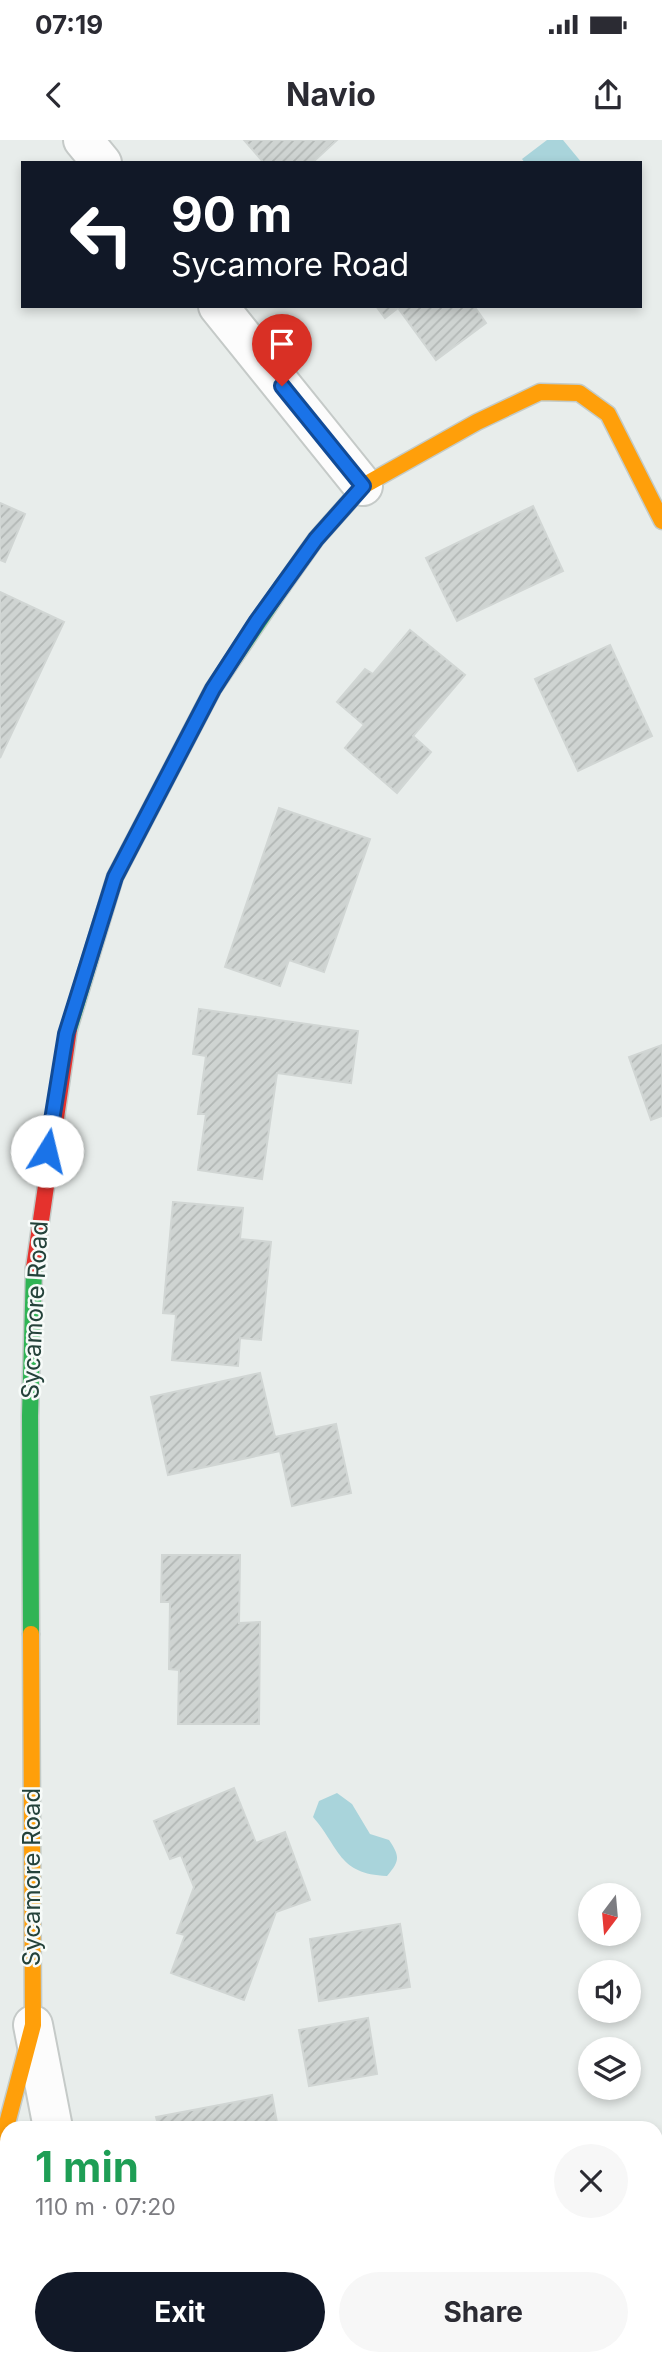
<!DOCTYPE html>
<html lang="en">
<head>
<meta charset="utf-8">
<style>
  body { margin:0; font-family:Inter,sans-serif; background:#f7f7f7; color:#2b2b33; height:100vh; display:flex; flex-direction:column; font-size:26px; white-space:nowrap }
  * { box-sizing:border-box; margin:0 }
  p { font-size:23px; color:#7c7c81 }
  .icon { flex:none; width:38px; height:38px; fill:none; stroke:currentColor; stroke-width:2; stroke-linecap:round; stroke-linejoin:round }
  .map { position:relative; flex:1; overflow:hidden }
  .drawer { position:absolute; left:0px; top:1981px; width:663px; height:245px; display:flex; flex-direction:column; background:#fff; border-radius:21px 21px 0 0; box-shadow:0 4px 10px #0003 }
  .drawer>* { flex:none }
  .hud { position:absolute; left:21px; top:21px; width:621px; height:147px; border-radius:0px; box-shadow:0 4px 10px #0003; background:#111827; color:#fff; overflow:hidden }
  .needle { width:46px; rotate:196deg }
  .fabs { position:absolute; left:578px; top:1743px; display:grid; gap:14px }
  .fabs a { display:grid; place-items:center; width:63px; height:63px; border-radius:50%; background:#fff; box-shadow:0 4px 10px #0003; font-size:35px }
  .pin { position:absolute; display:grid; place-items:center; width:60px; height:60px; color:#fff; margin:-72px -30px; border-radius:50% 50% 50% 0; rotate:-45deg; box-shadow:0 0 7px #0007 }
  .pin .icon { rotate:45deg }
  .me { position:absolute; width:77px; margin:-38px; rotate:9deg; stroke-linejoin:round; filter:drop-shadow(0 0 5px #0008) }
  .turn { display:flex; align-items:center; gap:24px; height:147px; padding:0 35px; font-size:32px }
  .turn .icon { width:91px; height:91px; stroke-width:2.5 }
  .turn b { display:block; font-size:49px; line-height:60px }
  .round { display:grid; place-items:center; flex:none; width:74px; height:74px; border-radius:37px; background:#f7f7f7 }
  .head { display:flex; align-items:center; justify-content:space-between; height:119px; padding:0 35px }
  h1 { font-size:42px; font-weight:700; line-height:52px; color:#1e9e55 }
  .primary-button { display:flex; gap:14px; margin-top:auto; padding:14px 35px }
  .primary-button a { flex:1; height:80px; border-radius:42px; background:#111827; color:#fff; font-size:28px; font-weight:700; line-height:80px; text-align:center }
  .primary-button a+a { background:#f7f7f7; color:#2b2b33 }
  .status { display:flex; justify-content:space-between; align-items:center; height:49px; padding:0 35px; background:#fff; direction:ltr }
  .status svg { height:19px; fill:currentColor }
  header { display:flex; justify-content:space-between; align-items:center; height:91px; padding:0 35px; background:#fff; font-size:32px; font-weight:700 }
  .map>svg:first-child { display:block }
  .water { fill:#a9d4db }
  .building { fill:url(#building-hatch); stroke:#d1d6d4; stroke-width:2 }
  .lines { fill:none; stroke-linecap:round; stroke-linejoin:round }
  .street-casing { stroke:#c5cac8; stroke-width:42 }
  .fast-casing { stroke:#c3cbc8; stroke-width:19 }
  .slow-casing { stroke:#c3cbc8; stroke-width:19 }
  .jam-casing { stroke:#c3cbc8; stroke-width:19 }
  .street { stroke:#fcfcfc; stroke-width:38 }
  .fast { stroke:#30b455; stroke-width:16 }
  .slow { stroke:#ff9f0a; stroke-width:16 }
  .jam { stroke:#e5322d; stroke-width:16 }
  .route-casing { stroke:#114b97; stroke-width:18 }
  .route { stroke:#1a73e8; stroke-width:12 }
  .labels { text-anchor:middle; stroke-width:5; stroke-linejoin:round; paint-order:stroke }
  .street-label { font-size:24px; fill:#24423a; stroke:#f7fbf9 }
</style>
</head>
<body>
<div class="status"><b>07:19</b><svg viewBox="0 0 49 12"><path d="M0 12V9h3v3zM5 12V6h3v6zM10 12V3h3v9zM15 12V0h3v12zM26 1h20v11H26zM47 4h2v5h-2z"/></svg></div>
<header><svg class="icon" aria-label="back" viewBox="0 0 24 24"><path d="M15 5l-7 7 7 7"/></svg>Navio<svg class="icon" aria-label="share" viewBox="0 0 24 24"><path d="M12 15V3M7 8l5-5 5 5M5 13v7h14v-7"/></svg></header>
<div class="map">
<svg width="662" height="2226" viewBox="0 0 662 2226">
  <defs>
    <pattern id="building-hatch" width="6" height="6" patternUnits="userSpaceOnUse" patternTransform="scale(1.75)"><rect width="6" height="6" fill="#cfd4d2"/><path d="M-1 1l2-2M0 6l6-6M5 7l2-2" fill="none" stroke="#b2b7b5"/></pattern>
  </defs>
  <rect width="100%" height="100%" fill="#e8edeb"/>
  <path class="water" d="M547,0H563L582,23H525L522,19Z
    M337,1653L352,1664L370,1694L389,1700C400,1716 400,1721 387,1736C338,1734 340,1708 313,1677L319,1661Z"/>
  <path class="building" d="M244,0H337L312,23H264Z
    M376,166H474L486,183L436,220L398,168L385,178Z
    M0,363L25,374L5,422L0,420Z
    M533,366L563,431L457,481L426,418Z
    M0,452L64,482L0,618Z
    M410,490L465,535L413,596L431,612L397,653L345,608L364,585L337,562L365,529L373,534Z
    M610,505L652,596L578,631L535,539Z
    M279,668L370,699L324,832L289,820L280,846L225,827Z
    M199,869L358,891L351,943L277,933L262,1039L198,1030L206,974H198L206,916L193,914Z
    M662,905V976L651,980L629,917Z
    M173,1062L243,1068L240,1099L271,1102L261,1200L240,1198L238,1226L172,1220L176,1174L163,1173Z
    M260,1233L275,1297L336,1284L351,1353L292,1366L280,1311L168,1335L151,1257Z
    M162,1415H240L239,1483L260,1482L259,1584H178L179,1530L169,1529L170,1462H161Z
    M234,1648L256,1703L285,1692L310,1760L276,1772L244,1860L171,1833L185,1795L177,1793L194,1747L181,1715L170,1719L154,1681Z
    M400,1784L410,1847L319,1861L310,1799Z
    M368,1878L377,1934L309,1946L299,1890Z
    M272,1955L278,1988H159L156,1977Z
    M209,2219H299L301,2226H210Z"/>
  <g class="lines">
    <defs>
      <path id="street" d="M83,0L102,23
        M218,166L363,346
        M33,1885L53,1988
        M96,2219L98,2226"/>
      <path id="fast" d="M69,889L115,737L213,549L282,447
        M31,1494L30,1276L34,1128"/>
      <path id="slow" d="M282,447L316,399L363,346L477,282L540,252L579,253L608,274L662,381
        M0,2010L33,1885L31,1494"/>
      <path id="jam" d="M34,1128L69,889"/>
    </defs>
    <use href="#street" class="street-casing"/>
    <use href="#fast" class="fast-casing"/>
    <use href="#slow" class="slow-casing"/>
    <use href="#jam" class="jam-casing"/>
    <use href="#street" class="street"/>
    <use href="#fast" class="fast"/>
    <use href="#slow" class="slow"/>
    <use href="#jam" class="jam"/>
  </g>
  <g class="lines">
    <defs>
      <path id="route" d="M47,1011L66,894L115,737L213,549L257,481L316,399L363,346L282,246"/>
    </defs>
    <use href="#route" class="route-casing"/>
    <use href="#route" class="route"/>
  </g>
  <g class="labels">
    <g class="street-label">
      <text transform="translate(35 1170) rotate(-87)" y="8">Sycamore Road</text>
      <text transform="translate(32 1737) rotate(-90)" y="8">Sycamore Road</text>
    </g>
  </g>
</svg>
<div class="fabs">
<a><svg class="needle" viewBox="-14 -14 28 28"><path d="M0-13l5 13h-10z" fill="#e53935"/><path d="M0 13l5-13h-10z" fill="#7c7c81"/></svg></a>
<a><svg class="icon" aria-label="sound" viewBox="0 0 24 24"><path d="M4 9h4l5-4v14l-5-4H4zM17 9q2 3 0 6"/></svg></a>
<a><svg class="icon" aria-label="layers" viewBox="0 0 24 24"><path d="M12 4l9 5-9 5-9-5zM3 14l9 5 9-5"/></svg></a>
</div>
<div class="pin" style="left:282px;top:246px;background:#d93025"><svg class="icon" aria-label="arrive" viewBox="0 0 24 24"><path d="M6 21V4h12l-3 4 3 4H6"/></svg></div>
<svg class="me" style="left:47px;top:1011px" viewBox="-20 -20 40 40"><circle r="19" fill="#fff"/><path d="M0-13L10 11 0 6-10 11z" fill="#1a73e8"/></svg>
<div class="hud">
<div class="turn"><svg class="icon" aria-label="left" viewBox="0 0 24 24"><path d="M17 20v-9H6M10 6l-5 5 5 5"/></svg><div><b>90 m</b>Sycamore Road</div></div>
</div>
<section class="drawer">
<div class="head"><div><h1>1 min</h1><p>110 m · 07:20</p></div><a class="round"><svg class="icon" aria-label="close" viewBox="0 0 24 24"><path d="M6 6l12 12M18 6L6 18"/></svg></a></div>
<div class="primary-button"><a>Exit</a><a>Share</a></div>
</section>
</div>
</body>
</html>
